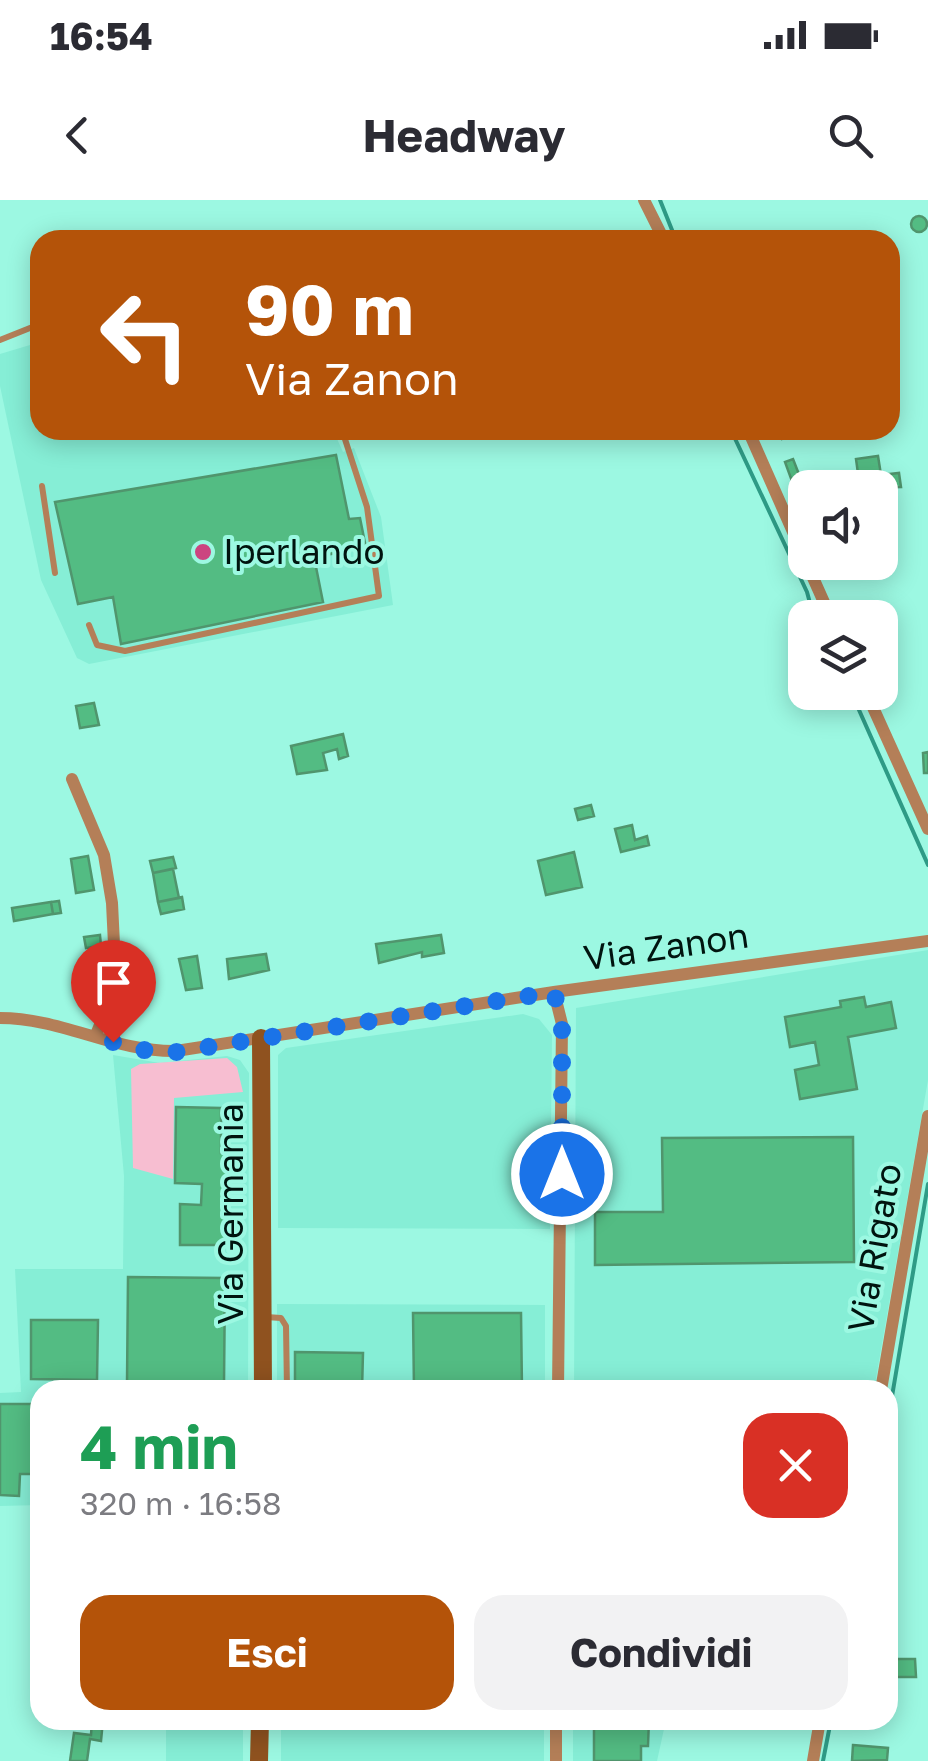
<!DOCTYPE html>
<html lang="it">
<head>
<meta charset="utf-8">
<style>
  body { margin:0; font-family:"Golos Text",sans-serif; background:#f2f2f3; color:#2b2b33; height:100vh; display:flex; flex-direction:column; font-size:38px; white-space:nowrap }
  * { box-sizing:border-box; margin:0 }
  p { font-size:32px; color:#7c7c81 }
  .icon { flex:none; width:55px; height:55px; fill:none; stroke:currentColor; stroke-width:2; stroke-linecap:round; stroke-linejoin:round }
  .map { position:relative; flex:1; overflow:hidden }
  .side { position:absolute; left:30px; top:1180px; width:868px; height:350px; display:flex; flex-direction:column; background:#fff; border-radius:30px; box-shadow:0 5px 25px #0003 }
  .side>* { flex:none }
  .hud { position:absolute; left:30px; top:30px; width:870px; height:210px; border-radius:30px; box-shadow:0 5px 25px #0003; background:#b45309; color:#fff; overflow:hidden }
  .fabs { position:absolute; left:788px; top:270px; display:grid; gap:20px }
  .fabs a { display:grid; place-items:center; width:110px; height:110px; border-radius:20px; background:#fff; box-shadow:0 5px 25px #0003; font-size:50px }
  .pin { position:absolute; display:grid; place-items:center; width:85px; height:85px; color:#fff; margin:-102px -42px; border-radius:50% 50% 50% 0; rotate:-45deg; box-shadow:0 0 10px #0007 }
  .pin .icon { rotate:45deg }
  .me { position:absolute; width:110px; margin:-55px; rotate:0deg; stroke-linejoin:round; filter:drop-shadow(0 0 8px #0008) }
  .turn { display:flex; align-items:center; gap:35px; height:210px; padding:0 50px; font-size:45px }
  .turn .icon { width:130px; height:130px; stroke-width:2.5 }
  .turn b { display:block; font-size:70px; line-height:85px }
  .round { display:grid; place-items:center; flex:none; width:105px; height:105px; border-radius:30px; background:#f2f2f3 }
  .headline { display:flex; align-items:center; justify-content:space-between; height:170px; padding:0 50px }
  h1 { font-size:60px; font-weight:700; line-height:75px; color:#1e9e55 }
  .button { display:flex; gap:20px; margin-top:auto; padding:20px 50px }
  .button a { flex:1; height:115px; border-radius:30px; background:#b45309; color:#fff; font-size:40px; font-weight:700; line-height:115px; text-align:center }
  .button a+a { background:#f2f2f3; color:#2b2b33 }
  .status { display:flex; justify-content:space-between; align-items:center; height:70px; padding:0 50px; background:#fff; direction:ltr }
  .status svg { height:28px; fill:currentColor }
  header { display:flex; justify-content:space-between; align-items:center; height:130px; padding:0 50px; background:#fff; font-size:45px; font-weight:700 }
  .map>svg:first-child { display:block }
  .built { fill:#86eed6 }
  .green { fill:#f7bed1 }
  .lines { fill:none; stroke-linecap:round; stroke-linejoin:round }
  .stream { stroke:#2e9b86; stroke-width:4 }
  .building { fill:#53bc83; stroke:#50956d; stroke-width:2.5 }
  .lane { stroke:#b47f58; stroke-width:6 }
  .street { stroke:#b47f58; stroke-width:12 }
  .secondary { stroke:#8f521f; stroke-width:18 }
  .route { stroke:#1a73e8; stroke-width:18; stroke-dasharray:0 32.4 }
  .poi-dot { fill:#cc4480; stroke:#9cf8e2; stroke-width:4 }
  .labels { text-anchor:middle; stroke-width:8; stroke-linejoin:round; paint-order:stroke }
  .poi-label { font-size:35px; fill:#00140f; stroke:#9cf8e2; text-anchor:start }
  .street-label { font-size:35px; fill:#00140f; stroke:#9cf8e2 }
</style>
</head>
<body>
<div class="status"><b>16:54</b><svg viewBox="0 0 49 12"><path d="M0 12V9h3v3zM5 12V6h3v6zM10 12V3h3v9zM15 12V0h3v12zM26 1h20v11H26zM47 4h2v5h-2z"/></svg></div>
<header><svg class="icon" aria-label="back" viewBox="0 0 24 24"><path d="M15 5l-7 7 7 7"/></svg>Headway<svg class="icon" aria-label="search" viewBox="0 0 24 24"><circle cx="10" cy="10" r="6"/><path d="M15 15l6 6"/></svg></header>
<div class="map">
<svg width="928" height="1561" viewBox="0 0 928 1561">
  <rect width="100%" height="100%" fill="#9cf8e2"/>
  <path class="built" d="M40,142V230H333L343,252L354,248L381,317L393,405L89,464L77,458L41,380L0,186V154Z
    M928,750V880L874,1190H574L576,808Z
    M523,814L539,819L552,835L550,1029L278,1028V855L286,848Z
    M113,855L160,863L227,856L240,860L249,873L248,1190H40V1305L0,1306V1193L21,1192L15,1069H123L124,976Z
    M277,1104L545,1105V1190H277Z
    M166,1520H243V1561H166Z
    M281,1520H544V1561H281Z
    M573,1520H666L657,1561H573Z"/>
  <path class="green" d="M227,858L237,867L243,892L174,898L173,979L133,968L131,869L140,864Z"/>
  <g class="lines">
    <path class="stream" d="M660,0L676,40
      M731,230L807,392L814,418
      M851,492L928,665
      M888,1220L928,984
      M823,1561L831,1520"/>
  </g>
  <path class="building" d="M911 24a8 8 0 1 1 16 0a8 8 0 1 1-16 0Z
    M780,230H808V231L782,239Z
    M336,255L349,319L360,318L366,348L314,357L323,402L121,444L113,397L78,404L55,302Z
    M878,256L881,275L899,273L901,287L860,288L856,259Z
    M793,259L800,277L814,278L817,287L805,288V292L801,281L793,284L785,262Z
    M886,428L893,447L882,450L880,429Z
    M94,503L99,525L80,528L76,506Z
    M343,534L348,556L339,559L337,549L323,553L327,570L297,574L291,546Z
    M928,552V573H924L923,553Z
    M591,605L594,616L578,620L575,609Z
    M632,625L635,640L647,636L649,645L621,652L615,629Z
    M574,652L582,687L546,695L538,661Z
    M88,656L94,690L76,693L71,659Z
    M173,657L176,668L153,673L150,661Z
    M173,669L179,698L158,702L153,673Z
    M182,697L184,709L161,714L158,702Z
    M59,701L61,713L53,714L51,702Z
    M51,702L53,714L14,721L12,708Z
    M100,735L101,746L86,748L84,737Z
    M441,735L444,753L422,757V752L379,763L376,744Z
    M101,746L100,783L87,784L84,757L93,756L92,747Z
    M266,754L269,770L229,779L227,759Z
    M197,756L202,788L186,790L179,759Z
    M864,797L866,807L891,802L896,828L848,837L857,889L800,899L795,870L819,865L815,842L790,847L785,817L841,807L840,801Z
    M176,907L221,908V953H228L227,1045H180V1004L201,1005L202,984L175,983Z
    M853,937L854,1062L595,1065V1012H663L662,938Z
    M128,1077L225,1078L224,1184L127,1183Z
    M413,1113H521L522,1190H414Z
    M31,1120H98L97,1180L31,1179Z
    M295,1152L363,1153L362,1190H295Z
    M592,1188H660V1190H592Z
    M0,1204H40V1274H20L19,1296L0,1295Z
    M888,1459H915L916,1477H888Z
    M92,1520H103L101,1541L90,1539L87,1561H70L74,1533L91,1535Z
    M179,1520H224V1528H179Z
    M594,1520H649L648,1546H641V1561H594Z
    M853,1545L888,1548L887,1560L852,1561Z"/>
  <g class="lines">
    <path class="lane" d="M0,140L40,124
      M42,286L55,373
      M89,425L97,445L125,451L379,396L367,307L342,230
      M266,1117L281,1118L286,1126L287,1190"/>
    <path class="street" d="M644,0L664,40
      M748,230L805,359
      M806,362L831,418
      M866,492L928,629
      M72,579L104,655L112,703L116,786L95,837
      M554,792L562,824L558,1190
      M0,818C61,818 115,852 176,851L554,792L928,741
      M881,1190L928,916
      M556,1561V1520
      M813,1561L820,1520"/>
    <path class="secondary" d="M261,838L263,1190
      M259,1561L260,1520"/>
  </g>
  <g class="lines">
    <path class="route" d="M113,842L152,852H176L554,792L562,824V974"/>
  </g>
  <circle class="poi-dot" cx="203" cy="352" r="10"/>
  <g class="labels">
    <g class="poi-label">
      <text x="223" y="364">Iperlando</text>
    </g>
    <g class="street-label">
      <text transform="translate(666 747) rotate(-8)" y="12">Via Zanon</text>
      <text transform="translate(231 1014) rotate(-90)" y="12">Via Germania</text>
      <text transform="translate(875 1048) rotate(-80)" y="12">Via Rigato</text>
    </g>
  </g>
</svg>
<div class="fabs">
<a><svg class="icon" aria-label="sound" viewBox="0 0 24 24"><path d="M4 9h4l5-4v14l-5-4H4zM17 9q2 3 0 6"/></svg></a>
<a><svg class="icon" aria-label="layers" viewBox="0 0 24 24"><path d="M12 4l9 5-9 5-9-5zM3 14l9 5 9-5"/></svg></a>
</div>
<div class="pin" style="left:113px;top:842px;background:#d93025"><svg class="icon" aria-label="arrive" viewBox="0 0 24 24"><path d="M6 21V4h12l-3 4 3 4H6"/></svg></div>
<svg class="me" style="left:562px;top:974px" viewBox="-20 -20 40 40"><circle r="17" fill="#1a73e8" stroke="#fff" stroke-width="3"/><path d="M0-11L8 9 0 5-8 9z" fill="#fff"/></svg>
<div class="hud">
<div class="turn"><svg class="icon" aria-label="left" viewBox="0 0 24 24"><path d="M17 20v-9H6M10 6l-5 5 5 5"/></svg><div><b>90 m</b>Via Zanon</div></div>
</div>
<section class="side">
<div class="headline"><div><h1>4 min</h1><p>320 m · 16:58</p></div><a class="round" style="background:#d93025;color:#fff"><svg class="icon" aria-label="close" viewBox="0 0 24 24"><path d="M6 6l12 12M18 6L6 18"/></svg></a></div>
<div class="button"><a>Esci</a><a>Condividi</a></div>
</section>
</div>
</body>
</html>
